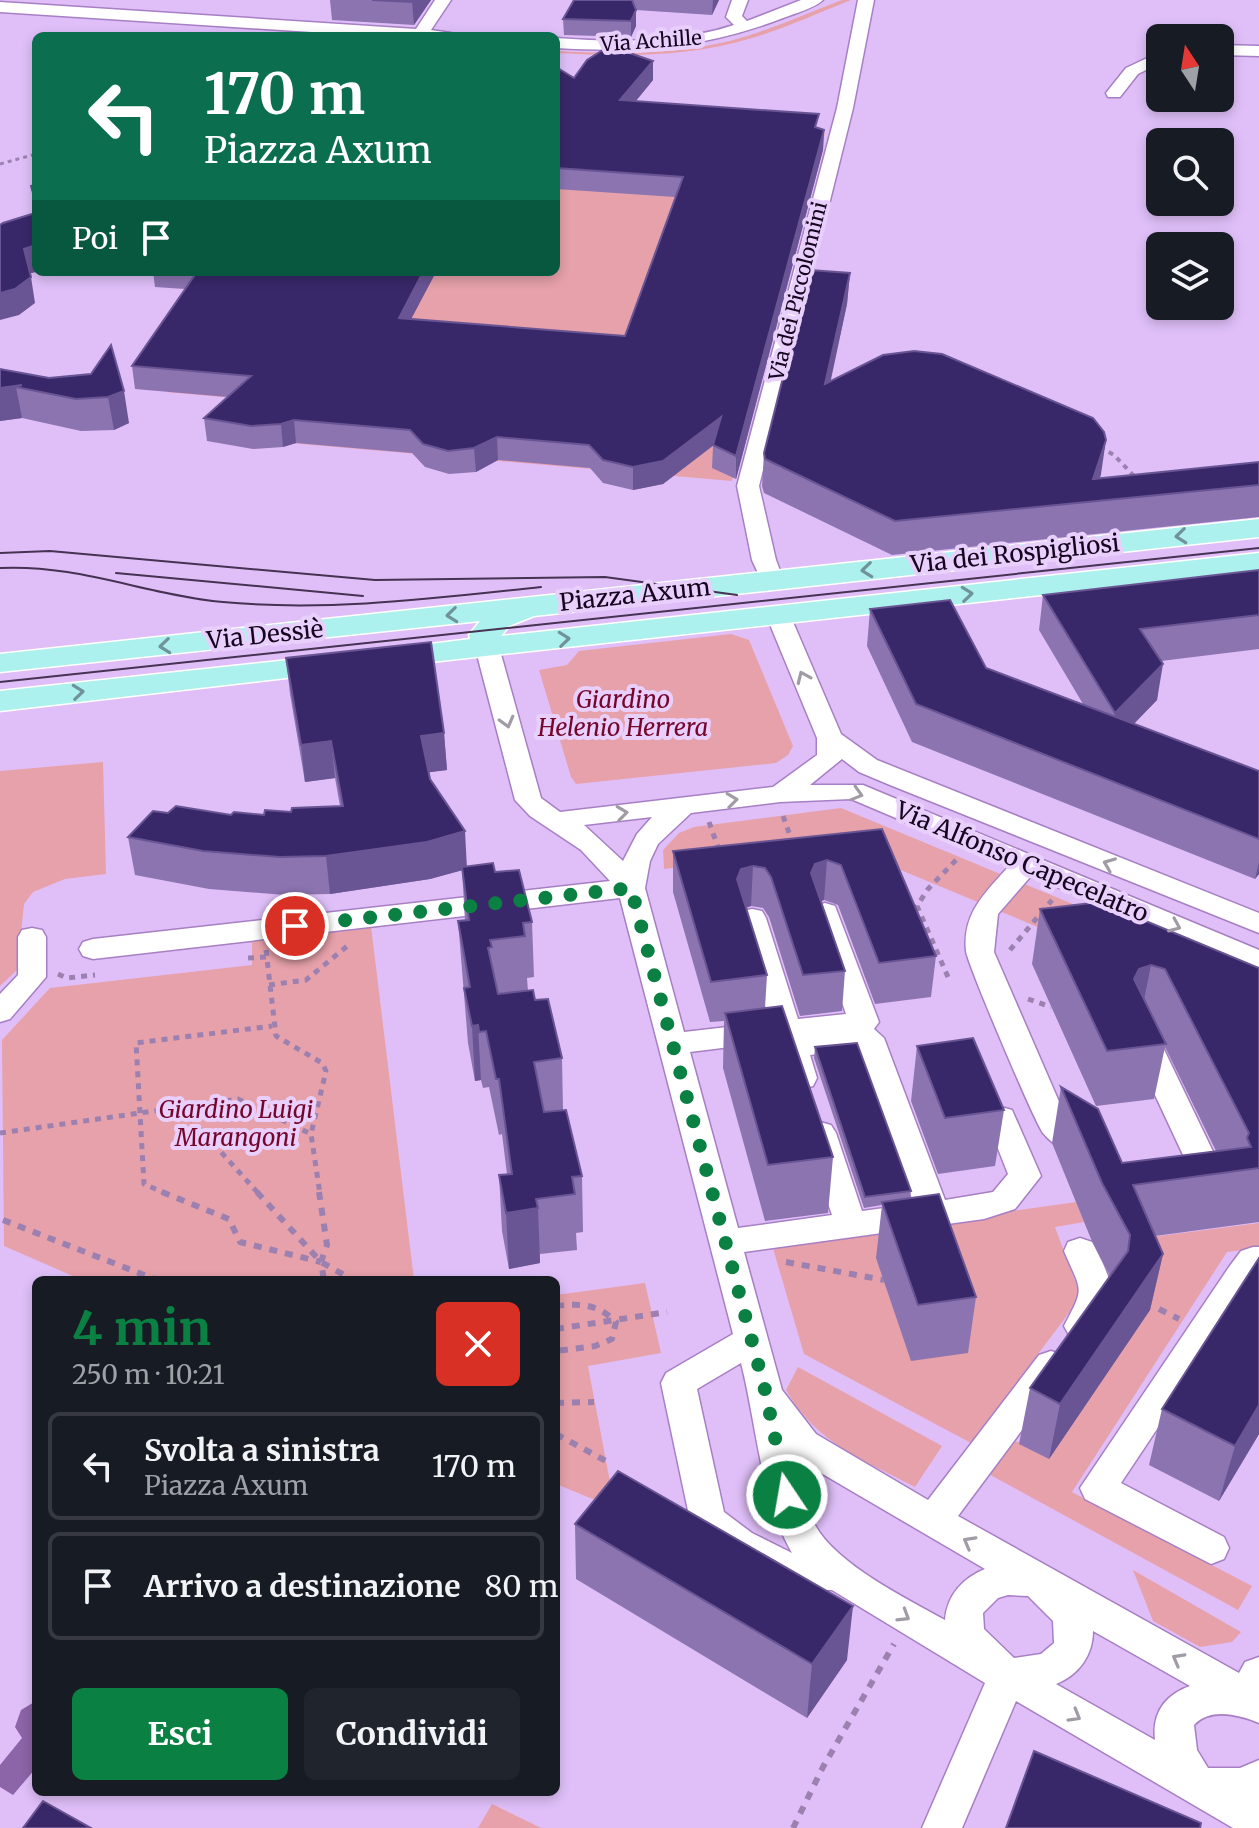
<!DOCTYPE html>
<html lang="it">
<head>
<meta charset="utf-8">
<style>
  body { margin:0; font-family:Merriweather,serif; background:#20242c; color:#f1f3f6; height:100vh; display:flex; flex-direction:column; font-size:30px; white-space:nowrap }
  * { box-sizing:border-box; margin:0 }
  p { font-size:26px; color:#9ea1a6 }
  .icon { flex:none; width:44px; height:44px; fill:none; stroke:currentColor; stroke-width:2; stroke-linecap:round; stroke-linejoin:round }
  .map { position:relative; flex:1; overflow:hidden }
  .sheet { position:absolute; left:32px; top:1276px; width:528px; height:520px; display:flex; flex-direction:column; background:#171b24; border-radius:12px; box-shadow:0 4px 12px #0003 }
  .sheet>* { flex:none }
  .hud { position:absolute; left:32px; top:32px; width:528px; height:244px; border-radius:12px; box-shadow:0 4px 12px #0003; background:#0b6e4f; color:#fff; overflow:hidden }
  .needle { width:52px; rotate:348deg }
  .buttons { position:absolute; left:1146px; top:24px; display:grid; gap:16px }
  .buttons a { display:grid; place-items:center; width:88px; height:88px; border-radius:12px; background:#171b24; box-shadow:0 4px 12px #0003; font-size:40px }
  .pin { position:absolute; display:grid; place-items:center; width:68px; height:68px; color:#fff; margin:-34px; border:4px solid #fff; border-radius:50%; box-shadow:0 2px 8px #0007 }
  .me { position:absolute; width:88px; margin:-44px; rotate:348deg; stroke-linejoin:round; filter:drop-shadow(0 0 6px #0008) }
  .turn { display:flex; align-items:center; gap:28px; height:168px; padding:0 40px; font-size:36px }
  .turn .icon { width:104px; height:104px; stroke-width:2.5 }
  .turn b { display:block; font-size:56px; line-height:68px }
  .then { display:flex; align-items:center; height:76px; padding:0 40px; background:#0003; gap:16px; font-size:30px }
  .round { display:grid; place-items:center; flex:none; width:84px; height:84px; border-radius:12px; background:#20242c }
  .summary { display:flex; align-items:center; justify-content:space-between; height:136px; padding:0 40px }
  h1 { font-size:48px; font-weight:700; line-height:60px; color:#0b8043 }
  .button { display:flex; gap:16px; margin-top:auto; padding:16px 40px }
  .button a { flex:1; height:92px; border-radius:12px; background:#0b8043; color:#fff; font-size:32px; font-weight:700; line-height:92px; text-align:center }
  .button a+a { background:#20242c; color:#f1f3f6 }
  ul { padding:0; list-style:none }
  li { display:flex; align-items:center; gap:24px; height:108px; margin:0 16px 12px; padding:0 24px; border:4px solid #363941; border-radius:12px }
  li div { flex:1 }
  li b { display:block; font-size:30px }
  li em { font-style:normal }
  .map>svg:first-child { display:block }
  .green { fill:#e7a1aa }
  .water { fill:#8c64a8 }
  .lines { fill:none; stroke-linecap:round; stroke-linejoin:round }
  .minor-casing { stroke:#a77fc4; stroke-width:3 }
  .major-casing { stroke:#fff; stroke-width:3 }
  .path-far3 { stroke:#9c81b0; stroke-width:3; stroke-dasharray:4 4; stroke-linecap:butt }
  .path-far2 { stroke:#9c81b0; stroke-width:4; stroke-dasharray:5 5; stroke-linecap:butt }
  .path-far1 { stroke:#9c81b0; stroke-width:5; stroke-dasharray:6 6; stroke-linecap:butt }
  .path { stroke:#9c81b0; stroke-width:6; stroke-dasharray:8 8; stroke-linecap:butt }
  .minor { fill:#fff; fill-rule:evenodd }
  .major { fill:#acf1ed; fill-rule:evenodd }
  .tram { stroke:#463253; stroke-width:2 }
  .wall { fill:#8c74b1 }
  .shaded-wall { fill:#6a5594 }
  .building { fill:#382869; stroke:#6a5594; stroke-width:2 }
  .oneway { stroke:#70939a }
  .oneway2 { stroke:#a19ba5 }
  .route { stroke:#0b8043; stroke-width:14; stroke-dasharray:0 25.2 }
  .labels { text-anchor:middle; stroke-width:8; stroke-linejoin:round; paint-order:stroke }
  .far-street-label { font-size:20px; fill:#15051e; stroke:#e9d0fc }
  .street-label { font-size:24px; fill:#15051e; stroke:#e9d0fc }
  .park-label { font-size:24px; font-style:italic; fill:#74052b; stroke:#e9d0fc }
</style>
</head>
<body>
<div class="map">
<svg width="1259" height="1828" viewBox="0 0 1259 1828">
  <rect width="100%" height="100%" fill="#e0bff9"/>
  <path class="green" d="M842,0H851C818,13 786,28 752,38C689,57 622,57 556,53V51C614,54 673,55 730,41C768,31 805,14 842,0Z
    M556,117L825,133L732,481L255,440L277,402L166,392L245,272H556Z
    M731,634L749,640L793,746L788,755L776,763L576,784L571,777L539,670L567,665L579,651Z
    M103,762L106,874L65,879L33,892L24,904L17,970L0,986V771Z
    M841,808L1259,981V1019L879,861L872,845L664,869L663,850L679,833L694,827Z
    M371,926L414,1280H82L4,1246L2,1040L50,988L252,965V941Z
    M1076,1202L1084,1222L1055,1227L1081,1297L971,1443L804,1354L772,1245Z
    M1259,1223V1248L1227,1252L1072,1492L1252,1586L1238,1610L983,1471L1008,1438L1020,1443L1117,1302L1132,1336L1150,1310L1121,1241Z
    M645,1283L661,1353L588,1366L615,1508L556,1484V1295Z
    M798,1367L942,1446L915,1487C862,1459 817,1444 786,1390Z
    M1133,1570L1241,1632L1232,1642L1200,1647L1153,1621Z
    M492,1804L541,1828H478Z"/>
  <path class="water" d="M36,1701V1768L13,1795L0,1787V1765L22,1738L15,1727L21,1710Z"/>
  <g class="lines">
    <defs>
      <path id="minor" d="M435,0H451L431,30L451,33L453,36H373L0,12V2L416,29Z
        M732,0H748L742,16L747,21L801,0H823C813,9 796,13 783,18C705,48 639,53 556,48V38C616,42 676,44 734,25L726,17Z
        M858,0H874L853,108L759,486L776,560L784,581L780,586H764L752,560L737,486L837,108Z
        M1220,45L1259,46V56L1220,55Z
        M1160,52V63L1138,74L1120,97H1108L1106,93L1126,68Z
        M778,608L786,610L790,615L841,734L877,760L1259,913V933L890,785L859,772L842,759L810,785H863L1259,950V971L1031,876L998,914L994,952L1067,1120L1097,1139L1102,1147L1097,1155C1080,1160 1055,1148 1043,1133C1035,1123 967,963 966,951C962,913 986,892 1009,866L851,799L780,802L691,813L658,844L650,861L645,888L684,1032L762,1023L771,1025L738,918L742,911L752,909L762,911L766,918L798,1019L846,1014L811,912L815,906L825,903L835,906L879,1022L874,1029L884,1038L945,1200L993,1192L1008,1174L986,1118L990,1110L1001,1107L1012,1110L1041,1176L1015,1209L984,1219L744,1252L782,1390L816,1434L928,1500L1039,1355L1051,1351L1063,1355L1068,1365L1063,1375L958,1516L1239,1673L1245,1662L1259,1657V1723C1239,1715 1211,1707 1194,1725L1197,1750L1208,1768H1240L1259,1760V1828H1233L1016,1701L962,1828H922L985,1683L832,1590H798L726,1555L695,1531L690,1520L661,1383L666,1373L733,1334L620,898L93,959L83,956L79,949L83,942L93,939L610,881L581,850L530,816L515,800L475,647L478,642H496L499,647L541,798L560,812L773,787L817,755V738L766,615L770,610ZM652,817L637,834L623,861L584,825ZM775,1035L783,1039L777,1047L791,1086L802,1089L813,1086L817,1078L810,1055L858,1050L914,1204L862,1211L836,1133L831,1125L820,1122L809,1125L804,1133L832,1215L738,1228L690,1052L762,1043L772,1040ZM741,1363C757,1426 760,1497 792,1553L752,1533L724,1512L697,1389ZM797,1459L985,1569C963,1578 947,1595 945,1620C907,1599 836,1564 815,1525C805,1506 802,1481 797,1459ZM1008,1595L1028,1596L1053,1621L1054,1643L1041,1654L1014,1658L984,1629L983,1613L998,1598ZM1093,1631L1190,1686C1165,1695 1152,1713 1155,1740L1056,1684C1079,1675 1093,1655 1093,1631Z
        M32,928L42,930L46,937V977L10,1019L0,1022V994L18,975V937L22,930Z
        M1143,1027L1154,1030L1158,1037L1230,1187L1225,1195L1214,1199L1203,1195L1198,1187L1128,1037L1132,1030Z
        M1080,1238L1092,1242C1113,1282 1120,1296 1093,1335L1081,1339L1069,1335L1064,1326C1085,1286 1082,1293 1064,1251L1068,1242Z
        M1253,1247H1259V1276L1121,1483L1224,1537L1229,1548L1224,1559L1211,1564L1085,1499L1080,1488L1229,1267L1241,1251Z"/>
      <path id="major" d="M1259,519V537L534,616L509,626L501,636L1259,553V571L386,667L375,665L370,658L375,651L470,639L469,635L480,621L0,672V654Z
        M335,655L346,657L351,664L346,671L0,711V691Z"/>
    </defs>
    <use href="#minor" class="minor-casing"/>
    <use href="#major" class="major-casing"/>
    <path class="path-far3" d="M0,164L36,154"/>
    <path class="path-far2" d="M1100,447L1114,455L1135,477"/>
    <path class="path-far1" d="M783,816L793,844
      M709,822L719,850
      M266,950L276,1036L322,1063L326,1071L311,1134L320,1194
      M1010,950L1052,900
      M248,958L267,957
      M58,974L67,978L95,975
      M948,977L917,906L928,889L959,857
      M269,985L306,980L351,943
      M1028,999L1051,1007
      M181,1108L259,1194
      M0,1133L238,1099L311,1134
      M167,1194L144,1184L136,1043L272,1026"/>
    <path class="path" d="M162,1192L229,1219L240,1242L321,1262
      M257,1192L321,1262L353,1280
      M319,1192L327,1245L321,1262L324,1280
      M3,1220L157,1280
      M786,1262L884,1280
      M556,1306C580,1303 598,1304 616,1322L612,1339L595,1346L556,1351
      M1159,1309L1179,1319
      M556,1329L667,1312
      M556,1403L594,1402
      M556,1434L606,1461
      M793,1828L823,1767L894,1644"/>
    <use href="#minor" class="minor"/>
    <use href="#major" class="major"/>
    <path class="tram" d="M0,553L50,551L375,580L605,577L737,595
      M0,568C78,564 147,595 223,602C329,612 436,598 541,587
      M116,573L363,596
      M0,682L1259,548"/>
  </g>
  <path class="wall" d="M330,0H431L414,25L332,20Z
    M574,0H719L712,15L636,10V26L631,37L564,35L563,19Z
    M556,67L574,78L653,80L636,101L818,128L824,130L823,150L736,479L712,468L713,446L663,484L633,490L603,483L590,468L498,460L476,472L449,474L425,467L412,453L296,443L283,447L253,449L207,441L204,418L228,397L135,389L132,366L185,289L155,287L153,272H436L411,319L625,336L675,197L556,189Z
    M850,273L847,304L830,381L1101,474L1100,478L1259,462V517L892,555L764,493L762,486L764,453Z
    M0,369L49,378L91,374L129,423L114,430L81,431L22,418L0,421Z
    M1259,570V649L1161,661L1157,700L1134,724L1259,771V874L1255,879L912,742L867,646L870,609L986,668L1083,704L1039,630L1043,595Z
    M286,658L444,733L447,770L428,772L430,779L467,867L495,872L532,922L534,977L527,978L528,991L535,1000L562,1058L563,1110L582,1176L583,1232L576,1233L577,1250L540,1254V1263L509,1269L502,1231L499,1175L507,1174L502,1134L499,1135L489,1087L483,1088L481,1080L475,1081L468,1043L458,921H465L462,870L430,879L330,894L285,895L209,889L135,875L128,837L168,813L231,815H264L340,806L335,778L305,782L290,694Z
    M882,829L936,956L931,997L875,1004L838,905L824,900L821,901L845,971L842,1011L800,1016L769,917L763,908L751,906L746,908L767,975L765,1008L833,1157L828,1213L765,1221L723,1068L724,1021L710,1022L673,892V851Z
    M1040,909L1259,968V1222L1155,1236L1163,1254L1150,1310L1049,1459L1019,1444L1030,1388L1110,1276L1091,1239L1052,1143L1061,1087L1122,1163L1216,1151L1165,1047L1154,1099L1096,1106L1032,964Z
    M917,1046L1004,1110L995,1166L938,1174L911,1101Z
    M815,1047L911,1191L910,1198L976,1297L968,1353L911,1361L876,1258L882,1205L864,1208L814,1058Z
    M1259,1258V1434L1219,1501L1149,1465L1162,1409Z
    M575,1524L847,1660L807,1718L576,1579Z"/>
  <path class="shaded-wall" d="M414,0H431L414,25L412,2Z
    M713,0H719L712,15Z
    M636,10V26L631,37V21Z
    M653,61V80L620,120V100Z
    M824,130L823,150L736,479V456Z
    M36,245V272L28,274L24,249Z
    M423,272H436L400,340L399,318Z
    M850,273L847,304L823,417L825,384Z
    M31,277L35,303L19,315L0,320V293Z
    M22,385L16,387L22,418L0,421V388Z
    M124,391L129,423L114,430L108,397Z
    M721,417L720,440L663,484L633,490V467Z
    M294,420L296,443L283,447L281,424Z
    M497,437L498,460L476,472L474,448Z
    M1106,440L1101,474L1092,501L1093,479Z
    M1163,664L1157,700L1109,749L1115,713Z
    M444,733L447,770L424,773L421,736Z
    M331,741L335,778L305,782L301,745Z
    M465,831L467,869L430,879L330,894L326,856Z
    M827,860L824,900L812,904L811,873L815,864Z
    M1259,862V874L1255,879Z
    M753,866L751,906L739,910L737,879L741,869Z
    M1151,965L1140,1020L1134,979L1139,969Z
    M478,1025L481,1080L475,1081L472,1026Z
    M538,1208L540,1263L509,1269L506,1213Z
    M1163,1254L1150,1310L1049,1459L1060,1404Z
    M1259,1405V1434L1219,1501L1235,1446Z
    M853,1606L847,1660L807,1718L812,1664Z"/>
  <path class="building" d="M372,0H414L412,2Z
    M574,0H632L636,10L631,21L563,19Z
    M609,46L653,61L620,100L819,114L815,127L824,130L736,456L713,445L721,417L663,461L633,467L603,460L589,445L497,437L474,448L448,451L423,444L410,430L294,420L281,424L251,426L204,418L251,376L132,366L197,272H423L399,318L625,336L683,177L556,168V67L574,78L587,60Z
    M36,184V203L31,186Z
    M35,213H36V245L24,249L31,277L15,289L0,293V225L3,223Z
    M810,270L850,273L825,384L883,355L914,351L942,354L1093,418L1104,432L1106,440L1093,479L1259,462V485L895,521L765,459L764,453Z
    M111,345L124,391L108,397L76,399L16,387L22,385L0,388V369L49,378L91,374Z
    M1259,570V615L1140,629L1163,664L1115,713L1043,595Z
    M950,600L986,668L1259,771V839L916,704L870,609Z
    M431,642L444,733L421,736L430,779L465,831L427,842L326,856L280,857L203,851L128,837L153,811L168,813L176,806L231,815L234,812L264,815L265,810L291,812L292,808L343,806L331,741L301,745L286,658Z
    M882,829L936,956L879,963L841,865L827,860L815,864L811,873L845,971L803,975L771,877L765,868L753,866L741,869L737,879L767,975L711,982L673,851Z
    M493,863L495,872L519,870L532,922L523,923L525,936L490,940L492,947L488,948L498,994L533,990L535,1000L548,999L562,1058L534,1062L544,1112L566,1110L582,1176L572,1177L575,1194L536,1199L538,1208L506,1213L499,1175L512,1174L499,1079H496L486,1031L479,1032L478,1025L472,1026L464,988L470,987L458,921L469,920L462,867Z
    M1100,902L1259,968V1168L1133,1185L1163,1254L1060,1404L1030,1388L1128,1251L1130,1235L1102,1183L1061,1087L1098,1109L1122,1163L1251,1147L1247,1138L1249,1133L1165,969L1151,965L1139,969L1134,979L1166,1044L1107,1051L1040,909Z
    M782,1006L833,1157L768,1165L725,1013Z
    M973,1038L1004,1110L945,1118L917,1046Z
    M857,1043L911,1191L865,1197L815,1047Z
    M939,1194L976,1297L918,1305L882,1202Z
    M1259,1258V1405L1235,1446L1162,1409Z
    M618,1471L853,1606L812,1664L575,1524Z
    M1034,1751L1201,1823L1200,1828H1006Z
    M43,1801L91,1828H23Z"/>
  <defs><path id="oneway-chevron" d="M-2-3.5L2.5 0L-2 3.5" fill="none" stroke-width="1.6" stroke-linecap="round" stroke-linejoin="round" transform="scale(2)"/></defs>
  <g class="oneway">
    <use href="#oneway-chevron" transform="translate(1181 536) rotate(174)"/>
    <use href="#oneway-chevron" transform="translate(867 570) rotate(174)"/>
    <use href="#oneway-chevron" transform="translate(967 594) rotate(-6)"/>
    <use href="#oneway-chevron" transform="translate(452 615) rotate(174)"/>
    <use href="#oneway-chevron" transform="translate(564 639) rotate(-6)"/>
    <use href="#oneway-chevron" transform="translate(165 646) rotate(174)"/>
    <use href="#oneway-chevron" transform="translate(78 692) rotate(-6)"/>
  </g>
  <g class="oneway2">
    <use href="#oneway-chevron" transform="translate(803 677) rotate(-114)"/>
    <use href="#oneway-chevron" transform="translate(507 722) rotate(75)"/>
    <use href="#oneway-chevron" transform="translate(857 794) rotate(16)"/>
    <use href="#oneway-chevron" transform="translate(732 800) rotate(-7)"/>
    <use href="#oneway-chevron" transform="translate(622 813) rotate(-7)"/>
    <use href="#oneway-chevron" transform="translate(1109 864) rotate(-158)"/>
    <use href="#oneway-chevron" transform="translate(1175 926) rotate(23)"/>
    <use href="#oneway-chevron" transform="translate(969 1542) rotate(-151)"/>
    <use href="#oneway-chevron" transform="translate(904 1616) rotate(32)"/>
    <use href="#oneway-chevron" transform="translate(1178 1659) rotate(-151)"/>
    <use href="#oneway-chevron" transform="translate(1075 1716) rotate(30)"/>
  </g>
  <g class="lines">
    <path class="route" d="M295,926L631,888L765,1390L787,1495"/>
  </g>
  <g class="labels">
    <g class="far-street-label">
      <text transform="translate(651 41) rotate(-4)" y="7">Via Achille</text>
      <text transform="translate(798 291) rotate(-76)" y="7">Via dei Piccolomini</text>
    </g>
    <g class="street-label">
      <text transform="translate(1015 554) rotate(-6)" y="8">Via dei Rospigliosi</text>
      <text transform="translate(635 595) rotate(-6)" y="8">Piazza Axum</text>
      <text transform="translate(265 635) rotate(-6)" y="8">Via Dessiè</text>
      <text transform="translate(1022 862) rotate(23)" y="8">Via Alfonso Capecelatro</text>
    </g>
    <g class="park-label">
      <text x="623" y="708">Giardino<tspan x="623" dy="28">Helenio Herrera</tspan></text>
      <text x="236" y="1118">Giardino Luigi<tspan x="236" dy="28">Marangoni</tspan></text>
    </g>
  </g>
</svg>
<div class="buttons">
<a><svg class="needle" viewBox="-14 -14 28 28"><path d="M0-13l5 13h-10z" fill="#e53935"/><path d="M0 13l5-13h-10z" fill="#9ea1a6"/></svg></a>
<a><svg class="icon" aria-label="search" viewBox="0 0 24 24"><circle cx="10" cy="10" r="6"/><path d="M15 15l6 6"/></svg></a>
<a><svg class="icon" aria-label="layers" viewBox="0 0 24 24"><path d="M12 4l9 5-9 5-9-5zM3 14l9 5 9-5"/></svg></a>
</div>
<div class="pin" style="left:295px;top:926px;background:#d93025"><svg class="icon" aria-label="arrive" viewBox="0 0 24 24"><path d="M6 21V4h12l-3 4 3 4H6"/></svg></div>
<svg class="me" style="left:787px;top:1495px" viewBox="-20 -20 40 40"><circle r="17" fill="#0b8043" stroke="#fff" stroke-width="3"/><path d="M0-11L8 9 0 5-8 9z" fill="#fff"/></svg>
<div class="hud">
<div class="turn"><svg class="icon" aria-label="left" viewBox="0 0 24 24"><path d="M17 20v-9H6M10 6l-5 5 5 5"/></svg><div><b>170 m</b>Piazza Axum</div></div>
<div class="then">Poi<svg class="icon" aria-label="arrive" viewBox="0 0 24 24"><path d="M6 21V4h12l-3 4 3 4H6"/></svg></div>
</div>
<section class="sheet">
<div class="summary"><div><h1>4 min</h1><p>250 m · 10:21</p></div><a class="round" style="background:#d93025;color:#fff"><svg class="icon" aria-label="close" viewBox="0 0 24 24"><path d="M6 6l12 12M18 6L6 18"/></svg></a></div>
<ul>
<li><svg class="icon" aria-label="left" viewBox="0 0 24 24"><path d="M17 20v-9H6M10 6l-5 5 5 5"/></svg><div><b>Svolta a sinistra</b><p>Piazza Axum</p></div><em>170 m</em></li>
<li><svg class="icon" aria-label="arrive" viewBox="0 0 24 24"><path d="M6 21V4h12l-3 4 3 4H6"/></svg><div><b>Arrivo a destinazione</b></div><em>80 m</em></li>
</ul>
<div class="button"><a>Esci</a><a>Condividi</a></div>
</section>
</div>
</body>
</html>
